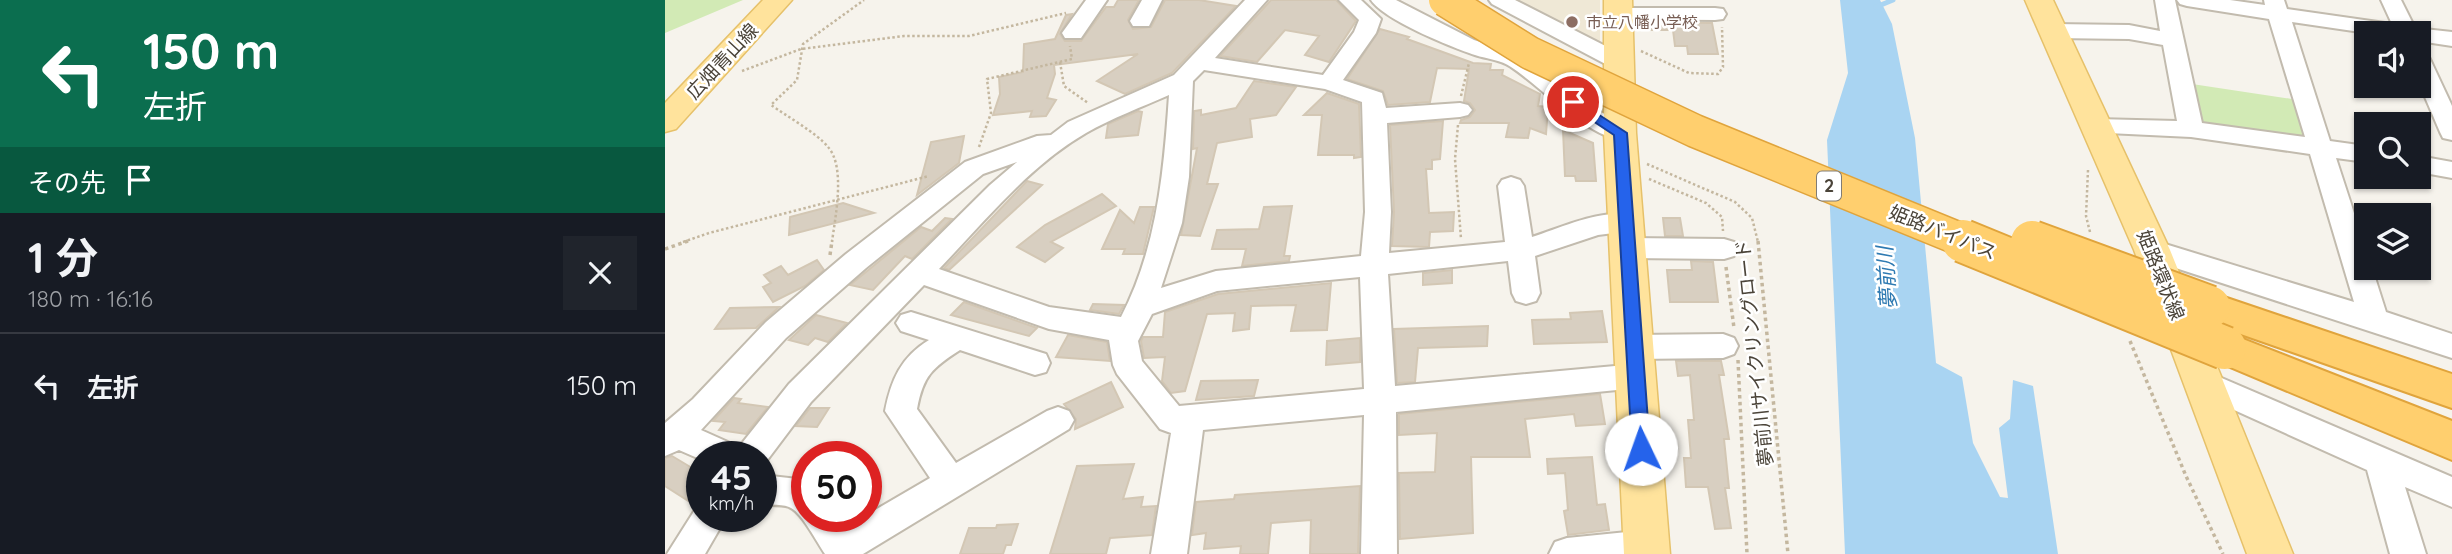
<!DOCTYPE html>
<html lang="ja">
<head>
<meta charset="utf-8">
<style>
  body { margin:0; font-family:Quicksand,"Noto Sans JP",sans-serif; background:#20242c; color:#f1f3f6; height:100vh; display:flex; flex-direction:column; font-size:26px; white-space:nowrap }
  * { box-sizing:border-box; margin:0 }
  p { font-size:23px; color:#9ea1a6 }
  .icon { flex:none; width:38px; height:38px; fill:none; stroke:currentColor; stroke-width:2; stroke-linecap:round; stroke-linejoin:round }
  .map { position:relative; flex:1; overflow:hidden }
  .panel { display:flex; flex-direction:column; background:#171b24; width:665px }
  .panel>* { flex:none }
  .hud { background:#0b6e4f; color:#fff; overflow:hidden }
  .controls { position:absolute; left:1689px; top:21px; display:grid; gap:14px }
  .controls a { display:grid; place-items:center; width:77px; height:77px; border-radius:0px; background:#171b24; box-shadow:0 2px 5px #0004; font-size:35px }
  .speed { position:absolute; left:21px; top:441px; display:flex; gap:14px; font-size:35px; font-weight:700; text-align:center }
  .speed>* { display:grid; place-content:center; width:91px; height:91px; border-radius:50%; background:#171b24; box-shadow:0 2px 5px #0004; line-height:1 }
  .speed small { font-size:18px; font-weight:400 }
  .speed .limit { border:10px solid #d22; background:#fff; color:#111 }
  .pin { position:absolute; display:grid; place-items:center; width:60px; height:60px; color:#fff; margin:-30px; border:4px solid #fff; border-radius:50%; box-shadow:0 2px 7px #0007 }
  .me { position:absolute; width:77px; margin:-38px; rotate:357deg; stroke-linejoin:round; filter:drop-shadow(0 0 5px #0008) }
  .turn { display:flex; align-items:center; gap:24px; height:147px; padding:0 28px; font-size:32px }
  .turn .icon { width:91px; height:91px; stroke-width:2.5 }
  .turn b { display:block; font-size:49px; line-height:60px }
  .then { display:flex; align-items:center; height:66px; padding:0 28px; background:#0003; gap:14px; font-size:26px }
  .round { display:grid; place-items:center; flex:none; width:74px; height:74px; border-radius:0px; background:#20242c }
  .headline { display:flex; align-items:center; justify-content:space-between; height:119px; padding:0 28px }
  h1 { font-size:42px; font-weight:700; line-height:52px }
  ul { padding:0; list-style:none }
  li { display:flex; align-items:center; gap:21px; height:105px; padding:0 28px; border-top:2px solid #363941 }
  li div { flex:1 }
  li b { display:block; font-size:26px }
  li em { font-style:normal }
  main { display:flex; flex:1; min-height:0 }
  .map>svg:first-child { display:block }
  .education { fill:#efe8d6 }
  .green { fill:#d2eab5 }
  .water { fill:#a9d4f2 }
  .lines { fill:none; stroke-linecap:round; stroke-linejoin:round }
  .stream { stroke:#a9d4f2; stroke-width:5 }
  .building { fill:#d8cfc1; stroke:#d3c7b4; stroke-width:2 }
  .minor-casing { stroke:#c2bbae; stroke-width:4 }
  .major-casing { stroke:#e6c16a; stroke-width:3 }
  .highway-casing { stroke:#e0a43c; stroke-width:4 }
  .path-far1 { stroke:#c4b79f; stroke-width:2.5; stroke-dasharray:2.5 2.5; stroke-linecap:butt }
  .path { stroke:#c4b79f; stroke-width:3.5; stroke-dasharray:3.5 3.5; stroke-linecap:butt }
  .minor { fill:#fff; fill-rule:evenodd }
  .major { fill:#ffe39c; fill-rule:evenodd }
  .highway { fill:#ffcf6e; fill-rule:evenodd }
  .highway-bridge-far1-casing { stroke:#e0a43c; stroke-width:35; stroke-linecap:butt }
  .highway-bridge-casing { stroke:#e0a43c; stroke-width:46; stroke-linecap:butt }
  .highway-bridge-far1 { stroke:#ffcf6e; stroke-width:32 }
  .highway-bridge { stroke:#ffcf6e; stroke-width:42 }
  .route { fill:#2563eb; stroke:#184099; stroke-width:2 }
  .education-dot { fill:#8d6e63; stroke:#fff; stroke-width:2.5 }
  .labels { text-anchor:middle; stroke-width:5; stroke-linejoin:round; paint-order:stroke }
  .far-education-label { font-size:16px; fill:#785e54; stroke:#fff; text-anchor:start }
  .shield { fill:#fff; stroke:#817c74; stroke-width:2 }
  .shield-label { font-size:18px; font-weight:bold; fill:#4b4439 }
  .street-label { font-size:19px; fill:#4b4439; stroke:#fff }
  .water-label { font-size:21px; font-style:italic; fill:#2e7ab2; stroke:#fff }
</style>
</head>
<body>
<main>
<section class="panel">
<div class="hud">
<div class="turn"><svg class="icon" aria-label="left" viewBox="0 0 24 24"><path d="M17 20v-9H6M10 6l-5 5 5 5"/></svg><div><b>150 m</b>左折</div></div>
<div class="then">その先<svg class="icon" aria-label="arrive" viewBox="0 0 24 24"><path d="M6 21V4h12l-3 4 3 4H6"/></svg></div>
</div>
<div class="headline"><div><h1>1 分</h1><p>180 m · 16:16</p></div><a class="round"><svg class="icon" aria-label="close" viewBox="0 0 24 24"><path d="M6 6l12 12M18 6L6 18"/></svg></a></div>
<ul>
<li><svg class="icon" aria-label="left" viewBox="0 0 24 24"><path d="M17 20v-9H6M10 6l-5 5 5 5"/></svg><div><b>左折</b></div><em>150 m</em></li>
</ul>
</section>
<div class="map">
<svg width="1787" height="554" viewBox="0 0 1787 554">
  <rect width="100%" height="100%" fill="#f6f3ec"/>
  <path class="education" d="M841,0H935V52Z"/>
  <path class="green" d="M0,0H78L0,33Z
    M1527,84L1627,99L1640,138L1536,125Z"/>
  <path class="water" d="M1175,0H1215L1227,24L1250,138L1271,363L1297,377L1308,443L1335,497L1343,498L1334,428L1345,419L1348,380L1368,386L1393,554H1180L1162,140L1183,73Z"/>
  <g class="lines">
    <path class="stream" d="M1211,7L1228,0"/>
  </g>
  <path class="building" d="M453,0H474L463,20L468,29L486,27L500,0H534L571,6L507,73L460,94L432,81L473,54L389,65L390,74L382,98L391,100L381,116L365,117L367,111L328,115L335,94L334,77L358,72L359,44L390,39L401,15L407,14L395,34L400,41H416L441,7H449Z
    M606,0H671L691,21L664,62L640,55L654,36L620,30L592,62L555,56Z
    M981,22L1047,23L1053,54H1023L1022,46H1010L1008,30H982Z
    M715,29L744,37L742,39L808,63L826,64L825,70H838L837,75L875,94L873,106L883,107L881,134L865,128L863,138L841,137L844,123H795L796,120L805,117L810,110L805,103L799,101L804,69L772,68L765,102L723,105L718,91L682,79Z
    M589,81L631,87L611,115L585,119L587,137L552,143L542,184H553L535,236L516,235L532,148L528,149L529,111L536,110V115L571,108Z
    M662,93L694,104L696,157L689,158V155H653L657,115H639Z
    M473,111L477,112L473,135L441,138L443,124Z
    M778,121L775,159L767,160V169H761L764,213L789,212L788,231L765,232L764,247L727,246L729,212L725,125Z
    M898,130L928,143L931,181H911L910,176H900Z
    M299,136L294,163L252,195L266,142Z
    M362,181L377,185L284,270L279,268Z
    M437,194L451,206L386,242L398,248L380,262L352,247L380,225Z
    M178,203L209,213L124,235L125,217Z
    M627,206L619,256H625L624,261L577,266L581,249H547L552,230L594,229L599,207Z
    M475,207H489L478,254H458L460,249H437L455,210L469,223Z
    M280,218L287,219L247,259L240,256L208,290L185,285L256,227L267,231Z
    M998,218H1015L1018,236H1000Z
    M152,260L159,270L140,286L108,302L98,287L106,283L99,275L116,266L123,275Z
    M1026,261L1048,262L1053,302H1005L1002,270H1027Z
    M787,270V283L758,285V273Z
    M666,283L662,330L626,331L631,305L586,306L584,329L568,331L570,313L542,314L520,391L506,393L497,381L500,357L479,358L476,341L478,337H498L500,312L553,294Z
    M299,302L372,328L364,336L286,315Z
    M428,304L459,305L454,314L425,310Z
    M114,307L91,328L50,329L65,308Z
    M937,311L942,342L869,344L867,320L906,319L905,313Z
    M151,315L182,323L163,342L150,338L143,345L124,340Z
    M823,326L822,346L753,348L750,382L732,383L729,329Z
    M403,335L442,342L445,361L391,357Z
    M695,338V362L661,365L662,341Z
    M1011,361H1056L1059,375H1054L1064,439H1059L1064,488H1060L1066,528L1050,529L1043,487H1021L1019,458H1026L1023,420H1029L1025,375L1013,376Z
    M593,380L589,396L531,400L536,381Z
    M446,382L458,407L410,429L411,419L399,404Z
    M935,394L940,424L911,426L909,414L860,419L865,457H806L808,533L735,539L734,473L770,472L772,433L734,435V414Z
    M69,398L76,399L73,403L103,407L81,434L54,430L60,422L48,421Z
    M145,408H164L152,427L131,426Z
    M7,456L37,474V492L25,502L0,486V458Z
    M927,457L932,505L940,504L944,530L903,535L899,511L903,510L900,473L883,474L882,459Z
    M469,464L458,499L478,497L476,507L491,506L487,535L445,538L441,554H385L412,466Z
    M695,486L693,554H645L646,520L606,523L603,554H575L576,546L539,549L541,533L527,535L531,502L569,499L570,495Z
    M353,524L346,545H341L338,554H295L304,528H331L332,525Z"/>
  <g class="lines">
    <defs>
      <path id="minor" d="M421,0H442L416,38H400L397,33Z
        M477,0H497L484,26H468L465,21Z
        M580,0H602L550,58L658,75L689,32L694,20L674,0H696L716,19L711,33L678,80L717,93L721,108L795,103L803,105L807,110L803,115L795,117L722,123L726,212L724,253L840,242L833,186L837,180L846,177L855,180L859,186L867,237C898,227 939,207 972,216L976,223L972,230L933,235L870,256L875,293L871,301L861,304L851,301L847,293L843,261L723,274L730,386L972,364L983,367L987,376L983,385L972,388L731,412L732,554H696L699,415L538,430L522,554H486L506,433L495,429L452,374L448,365L444,340L384,329L259,285L146,402L97,467L96,457H37V460L14,450L0,456V423L28,399L101,322L181,254L300,162L372,136L386,135L403,122L509,75ZM539,70L660,89L697,102L700,212L696,256L551,271L496,288L517,223L524,177L528,81ZM504,95C499,171 492,248 456,317L384,307L274,269C319,222 364,166 421,133C447,118 477,107 504,95ZM352,162L325,185L124,384L74,447L36,430L121,338L201,268L318,174ZM695,277L699,389L514,406L477,361L473,341L487,314L552,291Z
        M706,0H731L809,40L837,49H852L934,111L964,127L967,133L964,139C933,147 873,84 846,67C837,60 822,59 810,55C786,47 719,20 706,0Z
        M824,0H850L964,58L967,63L964,68H948L827,4Z
        M1490,0H1510L1537,123L1640,137L1604,19L1522,6L1515,4L1512,0H1565L1600,5L1599,0H1619L1622,9L1727,24L1716,0H1736L1750,28L1787,32V46L1754,41V33H1702L1627,22L1665,141L1701,146V162L1671,158L1701,250V268H1707L1721,312L1787,334V358L1477,257L1473,250L1477,243L1487,240L1689,302L1645,154L1526,137L1422,132L1419,127L1422,122L1431,119L1512,121L1498,45L1464,39L1388,38L1380,36L1377,31L1380,26L1388,24L1464,25L1495,31Z
        M953,8H1050L1058,9L1061,14L1058,19L1050,20L945,19L942,14L945,9Z
        M1754,52L1762,54L1765,59L1787,106V140L1778,138L1775,132L1754,83Z
        M1754,156L1787,162V178L1754,172Z
        M964,238L1059,239L1069,242L1073,249L1069,256L1059,259L964,258L954,255L950,248L954,241Z
        M246,312L381,354L385,363L381,372L370,375L295,350C267,368 258,376 252,409L291,463L382,411L393,407L404,411L409,420L404,429L198,554H160C151,541 136,511 124,507C116,504 105,505 96,505V475L142,480V516H173L181,527L265,478L220,411C226,380 236,357 264,340L236,331L231,323L236,315Z
        M1058,334L1069,338L1073,346L1069,354L1058,358L970,359L959,355L955,347L959,339L970,335Z
        M1538,370L1787,477V507L1740,487L1761,554H1725L1702,470L1527,391L1523,382L1527,373Z
        M37,504V516H62L40,554H2L33,505Z
        M982,530L994,535L999,546L996,554H884L890,542L902,538Z"/>
      <path id="major" d="M98,0H127L11,129L0,132V103Z
        M939,0H967L971,133L1005,554H959L939,133Z
        M1360,0H1388L1505,250L1628,554H1582L1469,250Z"/>
      <path id="highway" d="M1544,292L1787,374V408L1530,318L1524,307L1530,296Z
        M1560,332L1787,421V460L1546,359L1540,348L1546,337Z"/>
    </defs>
    <use href="#minor" class="minor-casing"/>
    <use href="#major" class="major-casing"/>
    <use href="#highway" class="highway-casing"/>
    <path class="path-far1" d="M976,51L1024,73L1053,74L1058,67L1057,27
      M395,62L399,86L423,103
      M77,71L136,49L239,36H304L401,13
      M796,96L804,63
      M793,125L790,159L796,239
      M314,147L326,113L322,79L407,59L405,46
      M982,164L1070,202L1087,218L1093,242
      M1423,170L1421,216L1425,232
      M984,179L1041,203L1057,217L1058,231
      M18,242L44,233L264,176
      M167,242C170,218 181,167 163,147C153,134 120,115 106,105L132,80L138,44L199,0"/>
    <path class="path" d="M1093,241L1123,554
      M0,249L23,241
      M165,255L167,241
      M1061,267L1069,328
      M1465,341L1521,476L1558,554
      M1073,360L1082,554"/>
    <use href="#minor" class="minor"/>
    <use href="#major" class="major"/>
    <use href="#highway" class="highway"/>
    <defs>
      <path id="highway-bridge-far1" d="M780,0L865,53L1030,131L1302,242"/>
      <path id="highway-bridge" d="M1298,241L1560,348
        M1367,242L1544,307"/>
    </defs>
    <use href="#highway-bridge-far1" class="highway-bridge-far1-casing"/>
    <use href="#highway-bridge" class="highway-bridge-casing"/>
    <use href="#highway-bridge-far1" class="highway-bridge-far1"/>
    <use href="#highway-bridge" class="highway-bridge"/>
  </g>
  <path class="route" d="M908,98L962,133L985,449L982,455L976,457L969,455L967,449L949,135L904,105L902,102Z"/>
  <circle class="education-dot" cx="907" cy="22" r="7"/>
  <g class="labels">
    <g class="far-education-label">
      <text x="921" y="28">市立八幡小学校</text>
    </g>
    <rect class="shield" x="1152" y="171.5" width="24" height="29" rx="5"/>
    <g class="shield-label">
      <text x="1164" y="192">2</text>
    </g>
    <g class="street-label">
      <text transform="translate(57 61) rotate(-47)" y="7">広畑青山線</text>
      <text transform="translate(1278 232) rotate(22)" y="7">姫路バイパス</text>
      <text transform="translate(1496 275) rotate(68)" y="7">姫路環状線</text>
      <text transform="translate(1089 353) rotate(-96)" y="7">夢前川サイクリングロード</text>
    </g>
    <g class="water-label">
      <text transform="translate(1222 278) rotate(-94)" y="7">夢前川</text>
    </g>
  </g>
</svg>
<div class="controls">
<a><svg class="icon" aria-label="sound" viewBox="0 0 24 24"><path d="M4 9h4l5-4v14l-5-4H4zM17 9q2 3 0 6"/></svg></a>
<a><svg class="icon" aria-label="search" viewBox="0 0 24 24"><circle cx="10" cy="10" r="6"/><path d="M15 15l6 6"/></svg></a>
<a><svg class="icon" aria-label="layers" viewBox="0 0 24 24"><path d="M12 4l9 5-9 5-9-5zM3 14l9 5 9-5"/></svg></a>
</div>
<div class="speed"><div>45<small>km/h</small></div><div class="limit">50</div></div>
<div class="pin" style="left:908px;top:102px;background:#d93025"><svg class="icon" aria-label="arrive" viewBox="0 0 24 24"><path d="M6 21V4h12l-3 4 3 4H6"/></svg></div>
<svg class="me" style="left:976px;top:449px" viewBox="-20 -20 40 40"><circle r="19" fill="#fff"/><path d="M0-13L10 11 0 6-10 11z" fill="#2563eb"/></svg>
</div>
</main>
</body>
</html>
